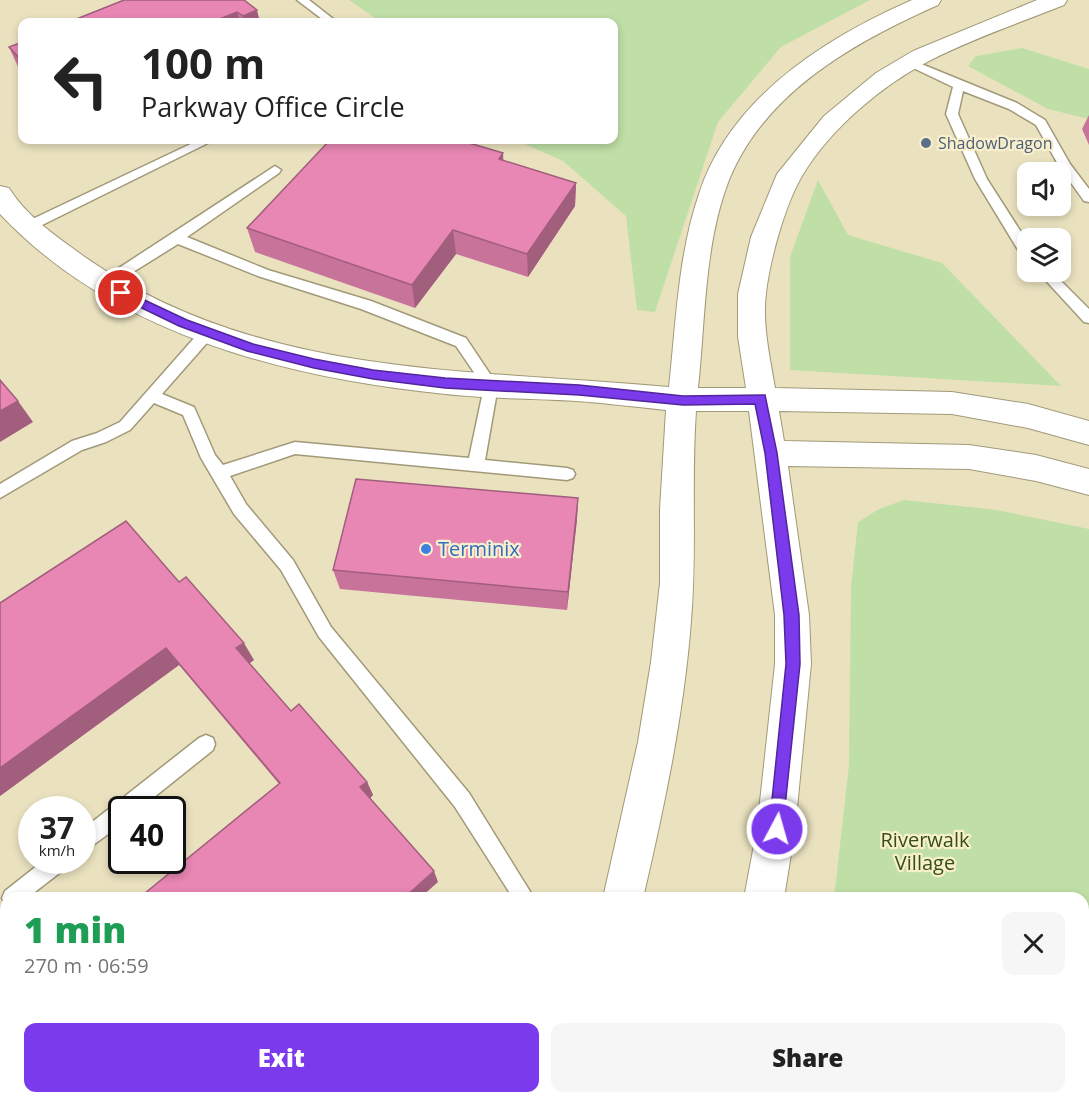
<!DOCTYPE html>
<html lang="en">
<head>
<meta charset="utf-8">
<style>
  body { margin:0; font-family:"Open Sans",sans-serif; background:#f6f6f6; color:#222; height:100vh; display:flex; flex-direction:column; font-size:22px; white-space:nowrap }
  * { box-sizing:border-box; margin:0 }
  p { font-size:20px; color:#767676 }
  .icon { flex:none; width:33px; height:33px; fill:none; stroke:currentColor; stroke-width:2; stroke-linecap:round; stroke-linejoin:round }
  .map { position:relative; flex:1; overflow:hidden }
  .sheet { position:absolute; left:0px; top:892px; width:1089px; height:212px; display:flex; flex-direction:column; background:#fff; border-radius:18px 18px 0 0; box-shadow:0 3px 9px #0003 }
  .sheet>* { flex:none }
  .hud { position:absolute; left:18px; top:18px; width:600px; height:126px; border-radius:12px; box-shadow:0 3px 9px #0003; background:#fff; color:#222; overflow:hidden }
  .fabs { position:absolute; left:1017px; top:162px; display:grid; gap:12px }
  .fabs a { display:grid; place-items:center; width:54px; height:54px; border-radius:12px; background:#fff; box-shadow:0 3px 9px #0003; font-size:30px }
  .speed { position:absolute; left:18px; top:796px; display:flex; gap:12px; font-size:30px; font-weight:700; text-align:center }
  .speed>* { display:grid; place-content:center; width:78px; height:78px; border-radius:50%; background:#fff; box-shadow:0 3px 9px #0003; line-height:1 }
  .speed small { font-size:15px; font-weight:400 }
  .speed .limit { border:3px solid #111; border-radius:9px; background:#fff; color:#111 }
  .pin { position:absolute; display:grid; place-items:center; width:51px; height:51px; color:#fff; margin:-26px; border:3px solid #fff; border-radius:50%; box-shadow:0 2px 6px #0007 }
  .me { position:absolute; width:66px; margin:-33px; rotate:6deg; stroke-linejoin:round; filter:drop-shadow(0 0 4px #0008) }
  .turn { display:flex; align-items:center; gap:21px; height:126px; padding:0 24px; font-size:27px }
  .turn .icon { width:78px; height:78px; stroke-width:2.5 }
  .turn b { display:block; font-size:42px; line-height:51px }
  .round { display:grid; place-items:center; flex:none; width:63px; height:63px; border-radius:12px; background:#f6f6f6 }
  .overview { display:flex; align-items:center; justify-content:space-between; height:102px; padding:0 24px }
  h1 { font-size:36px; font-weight:800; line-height:45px; color:#1e9e55 }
  .cta { display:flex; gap:12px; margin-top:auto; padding:12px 24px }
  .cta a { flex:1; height:69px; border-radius:12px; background:#7c3aed; color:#fff; font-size:24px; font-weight:800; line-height:69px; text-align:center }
  .cta a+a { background:#f6f6f6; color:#222 }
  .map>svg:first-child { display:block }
  .green { fill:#bfdfa6 }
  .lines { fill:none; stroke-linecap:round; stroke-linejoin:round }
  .lane-casing { stroke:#a19978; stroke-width:3 }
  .secondary-casing { stroke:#a19978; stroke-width:2 }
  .lane { fill:#fff; fill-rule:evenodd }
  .secondary { fill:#fff; fill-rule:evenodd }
  .wall { fill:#c8749a }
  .shaded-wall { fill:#a25e7d }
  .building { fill:#e887b3; stroke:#a25e7d; stroke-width:1.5 }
  .route { fill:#7c3aed; stroke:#51269a; stroke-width:1.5 }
  .service-dot { fill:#5c6f8a; stroke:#f8efcc; stroke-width:2 }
  .shop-dot { fill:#3f7fe0; stroke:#f8efcc; stroke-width:2 }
  .labels { text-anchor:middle; stroke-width:4.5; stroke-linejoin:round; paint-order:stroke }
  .far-service-label { font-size:16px; fill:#4e5e75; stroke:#f8efcc; text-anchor:start }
  .shop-label { font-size:20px; fill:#366cbe; stroke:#f8efcc; text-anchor:start }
  .park-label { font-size:20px; fill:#335012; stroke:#f8efcc }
</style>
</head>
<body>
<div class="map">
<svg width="1089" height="1103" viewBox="0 0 1089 1103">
  <rect width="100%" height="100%" fill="#eae2bf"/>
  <path class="green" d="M349,0H870L781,47L718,122L655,312L637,310L626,216L563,161L516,140H614V22H381Z
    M1022,48L1089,69V119L1048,109L968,66L976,56Z
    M818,180L848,235L942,263L1061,386L790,370V257Z
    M904,500L997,510L1089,529V1103H789L790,1098H1083V898H834L849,765L851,587L858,522L879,509Z"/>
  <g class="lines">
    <defs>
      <path id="lane" d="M297,0H309L337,22H326Z
        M909,59L1017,103L1045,120L1070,164L1089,189V202L1084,201L1059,166L1036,125L1009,109L963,91L958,114L987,179L1028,243V259L1023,258L975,179L946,114L953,87L905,64L903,62Z
        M199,140H214L32,230H22L20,227L22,224Z
        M275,166L281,170L279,173L187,237L268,270L371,301L466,338L498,386L485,460L567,468L573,470L575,474L573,478L567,480L295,454L230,476L246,504L293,560L331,627L469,793L534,898H513L455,807L319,637L281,570L234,514L201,458L183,415L154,403L130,430L106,442L82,450L0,498V484L72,441L97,433L120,422L203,328H213L215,332L213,336L162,394L194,407L215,455L223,465L295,442L469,458L484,387L456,346L361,309L258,276L178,244L109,287H99L97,284L99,281Z
        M1038,272H1052L1089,309V323L1084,322Z
        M206,735L213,738L215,744L213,750L138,810H122V824L82,853V830L199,738Z
        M43,861H69L66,868L27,898H6L5,905L2,898L5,891Z
        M308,1098H332L330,1103H306Z"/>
      <path id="secondary" d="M912,0H941L938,5C852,43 757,96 725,191C704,253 705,324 698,388H746L738,337V294L751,237L777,174L824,116L876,73L913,51L1037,0H1067L1064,5C1019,23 972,39 929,61C882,85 829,130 802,176C785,205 770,259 766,293C762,325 770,357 775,388L952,392L1028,404L1089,421V445L1028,428L952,414L779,411L784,441L969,445L1036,455L1089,469V495L1036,481L969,469L788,466L809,615L811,664L795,829L784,898H744L757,829L775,664V615L749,411H696C691,481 697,551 691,621C684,714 664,808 643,898H603L638,742L651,662L660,583V509L666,410C636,407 606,403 576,401C532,398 488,399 445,394C286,378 113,334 0,214V186L9,188C27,217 55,235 82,255C257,379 466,368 669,387C676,323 678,255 699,194C730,98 825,38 912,0Z
        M558,1098H602L601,1103H557Z
        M706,1098H750L749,1103H705Z"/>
    </defs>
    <use href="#lane" class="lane-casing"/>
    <use href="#secondary" class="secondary-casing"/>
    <use href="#lane" class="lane"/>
    <use href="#secondary" class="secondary"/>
  </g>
  <path class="wall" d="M244,0L260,22H69Z
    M22,42V74L20,71L9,47Z
    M1089,115V145L1082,129Z
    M478,141L476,145L504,161L576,183L575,206L528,277L456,254L415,308L255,252L247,228Z
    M578,498L577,519L567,610L340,589L333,570Z
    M179,582L254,660L249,663L291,711L367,782L373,795L370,798L438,882L279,784L179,665L0,796V603Z"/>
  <path class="shaded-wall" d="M257,10L260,22H245L243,16Z
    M237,12L240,22H212Z
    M459,140H478V141L461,163Z
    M503,153L504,177L499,159Z
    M576,183L575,206L528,277L527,254Z
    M453,230L456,254L415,308L412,285Z
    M18,401L33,422L0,442V411Z
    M578,498L577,519L567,610L568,592Z
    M244,643L254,660L246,666L236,648Z
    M166,648L179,665L0,796V768Z
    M367,782L373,795L367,801L360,787Z
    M434,871L438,882L420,898H404Z
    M188,1098H206L200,1103H182Z"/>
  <path class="building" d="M124,0H244L257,10L243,16L237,12L212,22H69Z
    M22,42V61L9,47Z
    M330,140H459L503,153L499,159L576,183L527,254L453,230L412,285L247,228Z
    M0,380L18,401L0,411Z
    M356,479L578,498L568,592L333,570Z
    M126,521L179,582L186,577L244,643L236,648L291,711L299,704L367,782L360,787L434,871L404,898H139L280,783L166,648L0,768V603Z
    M6,1008V1098H188L182,1103H0V1013Z"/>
  <path class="route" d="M121,289L187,320L253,344L314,359L373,370L445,378L579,385L683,396L765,395L777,453L799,615L800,664L782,835L777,837L771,835L769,829L786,664L784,615L765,453L755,404L683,405L579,395L445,388L373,379L314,368L247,351L179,326L117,296V290Z"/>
  <circle class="service-dot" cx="926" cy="143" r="6"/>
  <circle class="shop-dot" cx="426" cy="549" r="6"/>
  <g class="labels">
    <g class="far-service-label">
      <text x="938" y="149">ShadowDragon</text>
    </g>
    <g class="shop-label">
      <text x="438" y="556">Terminix</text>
    </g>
    <g class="park-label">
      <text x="925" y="847">Riverwalk<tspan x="925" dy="23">Village</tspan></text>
    </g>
  </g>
</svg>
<div class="fabs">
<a><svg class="icon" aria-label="sound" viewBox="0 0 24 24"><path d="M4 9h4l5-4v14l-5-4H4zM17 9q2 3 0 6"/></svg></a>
<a><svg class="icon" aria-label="layers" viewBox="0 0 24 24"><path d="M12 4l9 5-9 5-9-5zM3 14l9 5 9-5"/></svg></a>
</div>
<div class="speed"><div>37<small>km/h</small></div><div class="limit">40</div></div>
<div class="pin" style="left:121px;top:293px;background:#d93025"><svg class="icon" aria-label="arrive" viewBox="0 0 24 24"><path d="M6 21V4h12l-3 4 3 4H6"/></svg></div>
<svg class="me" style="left:777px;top:829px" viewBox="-20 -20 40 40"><circle r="17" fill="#7c3aed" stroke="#fff" stroke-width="3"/><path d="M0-11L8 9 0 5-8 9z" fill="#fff"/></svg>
<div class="hud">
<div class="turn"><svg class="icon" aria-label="left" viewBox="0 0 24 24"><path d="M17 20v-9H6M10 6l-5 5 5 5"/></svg><div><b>100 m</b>Parkway Office Circle</div></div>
</div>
<section class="sheet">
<div class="overview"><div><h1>1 min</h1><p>270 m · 06:59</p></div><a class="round"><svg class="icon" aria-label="close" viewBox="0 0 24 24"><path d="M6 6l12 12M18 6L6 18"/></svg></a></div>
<div class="cta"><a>Exit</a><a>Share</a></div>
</section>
</div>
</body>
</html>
